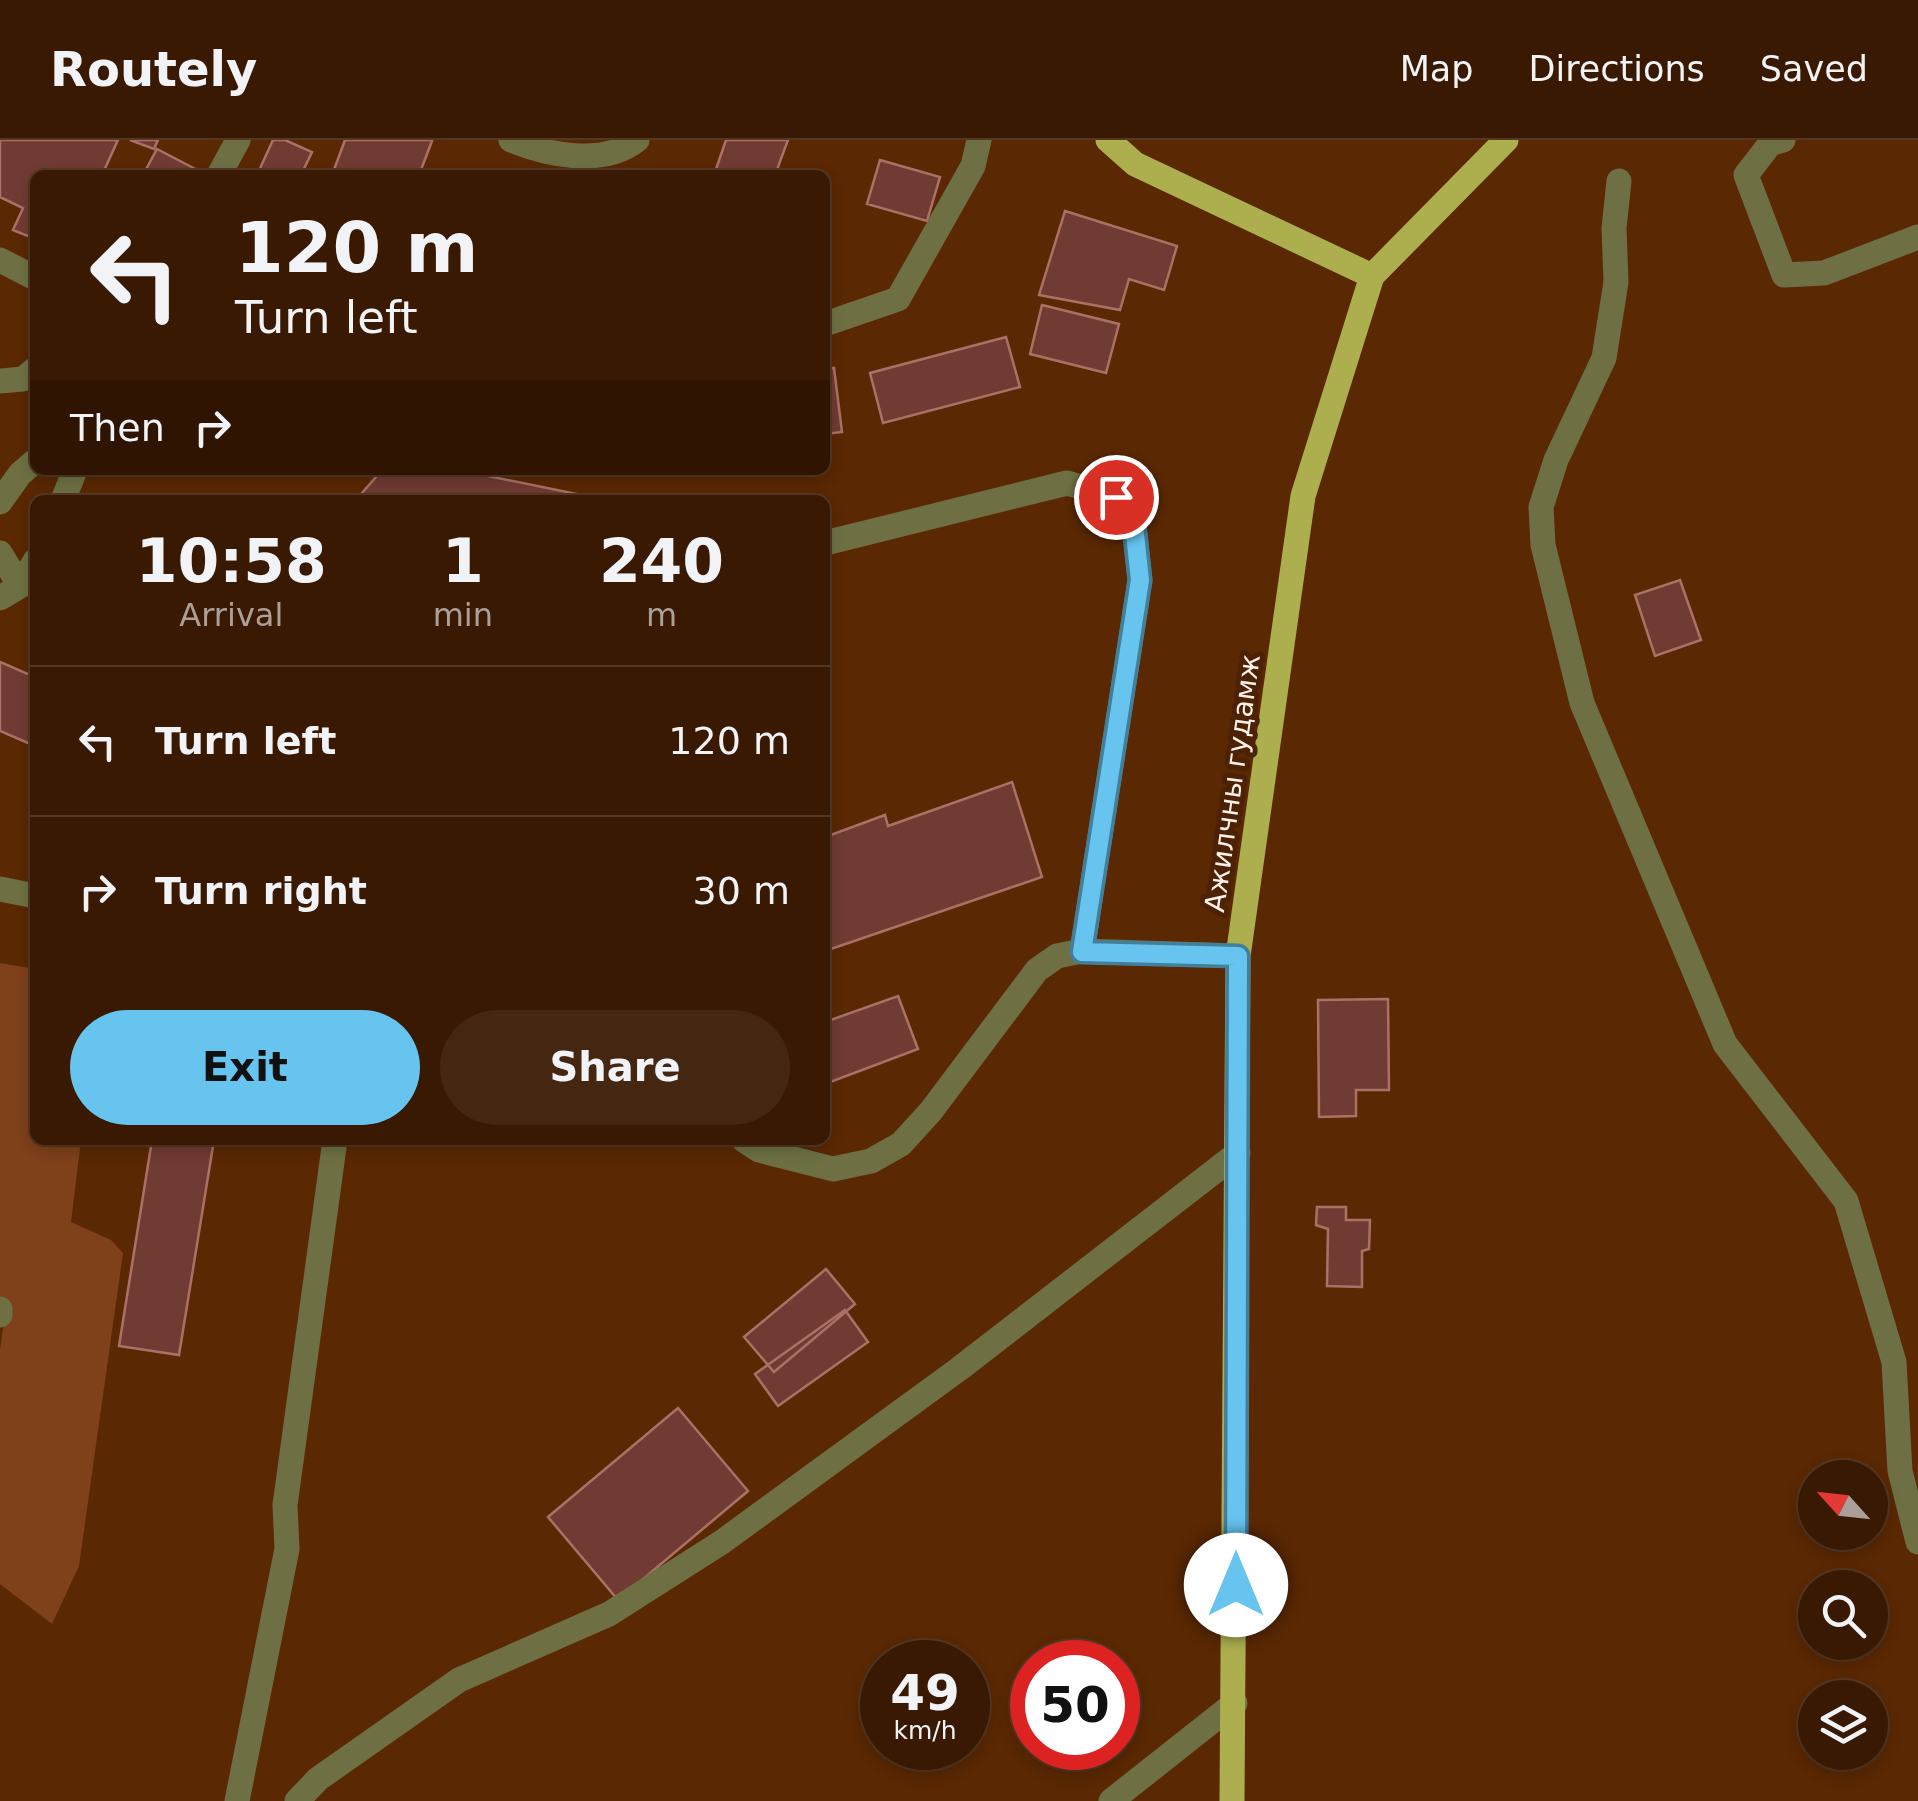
<!DOCTYPE html>
<html lang="en">
<head>
<meta charset="utf-8">
<style>
  body { margin:0; font-family:"DejaVu Sans",sans-serif; background:#452611; color:#f1f3f6; height:100vh; display:flex; flex-direction:column; font-size:38px; white-space:nowrap }
  * { box-sizing:border-box; margin:0 }
  p { font-size:32px; color:#aba099 }
  .icon { flex:none; width:55px; height:55px; fill:none; stroke:currentColor; stroke-width:2; stroke-linecap:round; stroke-linejoin:round }
  .map { position:relative; flex:1; overflow:hidden }
  .drawer { position:absolute; left:30px; top:355px; width:800px; height:650px; display:flex; flex-direction:column; background:#3a1902; border-radius:15px; box-shadow:0 5px 15px #0003,0 0 0 2px #543824 }
  .drawer>* { flex:none }
  .top-card { position:absolute; left:30px; top:30px; width:800px; height:305px; border-radius:15px; box-shadow:0 5px 15px #0003,0 0 0 2px #543824; background:#3a1902; color:#f1f3f6; overflow:hidden }
  .needle { width:65px; rotate:297deg }
  .buttons { position:absolute; left:1798px; top:1320px; display:grid; gap:20px }
  .buttons a { display:grid; place-items:center; width:90px; height:90px; border-radius:50%; background:#3a1902; box-shadow:0 5px 15px #0003,0 0 0 2px #543824; font-size:50px }
  .speed { position:absolute; left:860px; top:1500px; display:flex; gap:20px; font-size:50px; font-weight:700; text-align:center }
  .speed>* { display:grid; place-content:center; width:130px; height:130px; border-radius:50%; background:#3a1902; box-shadow:0 5px 15px #0003,0 0 0 2px #543824; line-height:1 }
  .speed small { font-size:25px; font-weight:400 }
  .speed .limit { border:15px solid #d22; background:#fff; color:#111 }
  .pin { position:absolute; display:grid; place-items:center; width:85px; height:85px; color:#fff; margin:-42px; border:5px solid #fff; border-radius:50%; box-shadow:0 2px 10px #0007 }
  .me { position:absolute; width:110px; margin:-55px; rotate:0deg; stroke-linejoin:round; filter:drop-shadow(0 0 8px #0008) }
  .turn { display:flex; align-items:center; gap:35px; height:210px; padding:0 40px; font-size:45px }
  .turn .icon { width:130px; height:130px; stroke-width:2.5 }
  .turn b { display:block; font-size:70px; line-height:85px }
  .then { display:flex; align-items:center; height:95px; padding:0 40px; background:#0003; gap:20px; font-size:38px }
  .eta { display:flex; justify-content:space-evenly; align-items:center; height:170px; text-align:center }
  .eta b { font-size:60px; font-weight:800; line-height:70px }
  .button { display:flex; gap:20px; margin-top:auto; padding:20px 40px }
  .button a { flex:1; height:115px; border-radius:60px; background:#66c4ef; color:#111; font-size:40px; font-weight:800; line-height:115px; text-align:center }
  .button a+a { background:#452611; color:#f1f3f6 }
  ul { padding:0; list-style:none }
  li { display:flex; align-items:center; gap:30px; height:150px; padding:0 40px; border-top:2px solid #543824 }
  li div { flex:1 }
  li b { display:block; font-size:38px }
  li em { font-style:normal }
  header { display:flex; align-items:center; gap:60px; box-sizing:border-box; height:140px; padding:0 50px; background:#3a1902; border-bottom:2px solid #543824 }
  header strong { font-size:48px }
  nav { display:flex; gap:55px; margin-inline-start:auto; font-size:35px }
  .map>svg:first-child { display:block }
  .built { fill:#5a2803; fill-rule:evenodd }
  .green { fill:#7e411a }
  .building { fill:#703b32; stroke:#ac7166; stroke-width:2.5 }
  .lines { fill:none; stroke-linecap:round; stroke-linejoin:round }
  .minor { stroke:#6e7044; stroke-width:25 }
  .major { stroke:#adaf4f; stroke-width:25 }
  .route-casing { stroke:#427f9b; stroke-width:25 }
  .route { stroke:#66c4ef; stroke-width:18 }
  .labels { text-anchor:middle; stroke-width:10; stroke-linejoin:round; paint-order:stroke }
  .street-label { font-size:28px; fill:#fef2eb; stroke:#4d2103 }
</style>
</head>
<body>
<header>
<strong>Routely</strong>
<nav><a>Map</a><a>Directions</a><a>Saved</a></nav>
</header>
<div class="map">
<svg width="1918" height="1661" viewBox="0 0 1918 1661">
  <rect width="100%" height="100%" fill="#4d2103"/>
  <path class="built" d="M0,0H1918V1661H0ZM35,35H825V330H35ZM35,360H825V1000H35ZM1815,1338H1870V1392H1815ZM1815,1448H1870V1502H1815ZM882,1522H968V1608H882ZM1032,1522H1118V1608H1032ZM1815,1558H1870V1612H1815Z"/>
  <path class="green" d="M0,823L35,829V1000H81L71,1082L111,1100L123,1113L79,1426L52,1484L0,1444V1210L6,1167L0,1165Z"/>
  <path class="building" d="M0,0H118L102,35H35V99L13,90L23,68L0,57Z
    M130,0H158L154,9Z
    M273,0H285L312,12L301,35H257Z
    M345,0H430L432,1L419,35H332Z
    M726,0H788L775,35H714Z
    M157,9L203,33L202,35H143Z
    M880,20L940,37L927,81L867,64Z
    M1065,71L1177,106L1164,150L1129,139L1120,170L1039,155Z
    M1042,165L1119,184L1106,233L1030,214Z
    M1006,197L1020,247L883,283L870,233Z
    M834,228L842,292L825,294V229Z
    M382,330H459L606,360H356Z
    M1680,440L1701,500L1655,516L1635,455Z
    M0,522L35,537V606L0,591Z
    M1012,642L1042,737L825,811V697L885,675L888,686Z
    M898,856L918,909L825,944V882Z
    M1388,859L1389,950H1356V976L1319,977L1318,860Z
    M152,1000H214L179,1215L119,1206Z
    M1317,1067H1346V1080H1370L1369,1109L1362,1111V1147L1327,1146L1328,1089L1316,1085Z
    M826,1129L855,1164L774,1232L744,1197Z
    M845,1170L868,1202L778,1266L755,1234Z
    M678,1268L748,1351L618,1460L548,1377Z"/>
  <g class="lines">
    <path class="minor" d="M511,0C547,15 603,27 637,0
      M1783,0L1770,4L1746,35L1784,135L1824,133L1918,97
      M219,35L238,0
      M1619,41L1614,88L1616,142L1604,218L1556,320L1541,367L1543,405L1582,563L1725,904L1846,1061L1894,1222L1900,1331L1918,1402
      M0,120L35,138
      M825,184L898,159L973,26L979,0
      M0,241L23,239L35,229
      M63,360L75,330
      M0,362L20,334L35,321
      M825,403L1067,343L1115,357L1133,376L1140,440L1082,811
      M0,413L20,446
      M0,458L20,446L35,421
      M0,749L35,756
      M744,1000L759,1010L833,1029L871,1021L901,1004L931,971L1037,830L1057,816L1082,811L1238,816
      M0,1169V1175
      M237,1661L287,1409L285,1365L335,1000
      M297,1661L318,1639L459,1540L609,1474L722,1402L959,1229L1238,1013
      M1111,1661L1235,1563"/>
    <path class="major" d="M1108,0L1135,24L1372,136
      M1232,1661L1238,816L1303,356L1372,136L1506,0"/>
  </g>
  <g class="lines">
    <defs>
      <path id="route" d="M1116,357L1133,376L1140,440L1082,812L1238,816L1236,1445"/>
    </defs>
    <use href="#route" class="route-casing"/>
    <use href="#route" class="route"/>
  </g>
  <g class="labels">
    <g class="street-label">
      <text transform="translate(1232 643) rotate(-82)" y="10">Ажилчны гудамж</text>
    </g>
  </g>
</svg>
<div class="buttons">
<a><svg class="needle" viewBox="-14 -14 28 28"><path d="M0-13l5 13h-10z" fill="#e53935"/><path d="M0 13l5-13h-10z" fill="#aba099"/></svg></a>
<a><svg class="icon" aria-label="search" viewBox="0 0 24 24"><circle cx="10" cy="10" r="6"/><path d="M15 15l6 6"/></svg></a>
<a><svg class="icon" aria-label="layers" viewBox="0 0 24 24"><path d="M12 4l9 5-9 5-9-5zM3 14l9 5 9-5"/></svg></a>
</div>
<div class="speed"><div>49<small>km/h</small></div><div class="limit">50</div></div>
<div class="pin" style="left:1116px;top:357px;background:#d93025"><svg class="icon" aria-label="arrive" viewBox="0 0 24 24"><path d="M6 21V4h12l-3 4 3 4H6"/></svg></div>
<svg class="me" style="left:1236px;top:1445px" viewBox="-20 -20 40 40"><circle r="19" fill="#fff"/><path d="M0-13L10 11 0 6-10 11z" fill="#66c4ef"/></svg>
<div class="top-card">
<div class="turn"><svg class="icon" aria-label="left" viewBox="0 0 24 24"><path d="M17 20v-9H6M10 6l-5 5 5 5"/></svg><div><b>120 m</b>Turn left</div></div>
<div class="then">Then<svg class="icon" aria-label="right" viewBox="0 0 24 24"><path d="M7 20v-9h11M14 6l5 5-5 5"/></svg></div>
</div>
<section class="drawer">
<div class="eta">
<div><b>10:58</b><p>Arrival</p></div>
<div><b>1</b><p>min</p></div>
<div><b>240</b><p>m</p></div>
</div>
<ul>
<li><svg class="icon" aria-label="left" viewBox="0 0 24 24"><path d="M17 20v-9H6M10 6l-5 5 5 5"/></svg><div><b>Turn left</b></div><em>120 m</em></li>
<li><svg class="icon" aria-label="right" viewBox="0 0 24 24"><path d="M7 20v-9h11M14 6l5 5-5 5"/></svg><div><b>Turn right</b></div><em>30 m</em></li>
</ul>
<div class="button"><a>Exit</a><a>Share</a></div>
</section>
</div>
</body>
</html>
